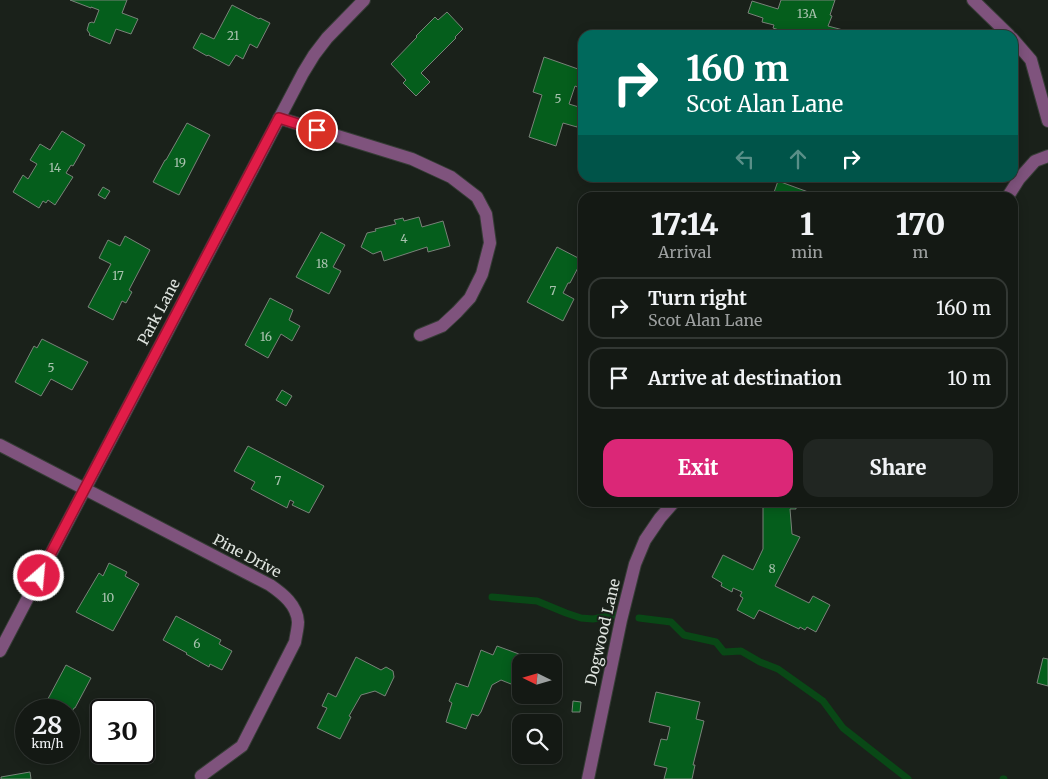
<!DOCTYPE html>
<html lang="en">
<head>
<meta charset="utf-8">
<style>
  body { margin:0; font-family:Merriweather,serif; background:#212622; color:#f1f3f6; height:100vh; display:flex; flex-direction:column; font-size:19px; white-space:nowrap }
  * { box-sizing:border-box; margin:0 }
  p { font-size:16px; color:#9da0a0 }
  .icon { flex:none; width:28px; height:28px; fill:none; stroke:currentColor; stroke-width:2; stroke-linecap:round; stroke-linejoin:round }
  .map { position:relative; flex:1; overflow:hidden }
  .sheet { position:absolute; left:578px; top:192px; width:440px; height:315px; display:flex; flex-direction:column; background:#141914; border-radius:15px; box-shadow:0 2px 12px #0003,0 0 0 1px #333834 }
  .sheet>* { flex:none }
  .banner { position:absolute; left:578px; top:30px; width:440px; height:152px; border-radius:15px; box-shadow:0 2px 12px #0003,0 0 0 1px #333834; background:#00695c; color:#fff; overflow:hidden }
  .needle { width:32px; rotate:275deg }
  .fabs { position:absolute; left:512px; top:654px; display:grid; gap:10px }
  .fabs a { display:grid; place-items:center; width:50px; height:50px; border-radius:10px; background:#141914; box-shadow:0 2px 12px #0003,0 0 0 1px #333834; font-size:25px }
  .speed { position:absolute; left:15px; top:699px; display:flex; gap:10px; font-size:25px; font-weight:700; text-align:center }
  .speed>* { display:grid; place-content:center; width:65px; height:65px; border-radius:50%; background:#141914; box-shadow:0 2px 12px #0003,0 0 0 1px #333834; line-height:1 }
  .speed small { font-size:12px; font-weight:400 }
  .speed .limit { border:2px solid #111; border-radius:8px; background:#fff; color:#111 }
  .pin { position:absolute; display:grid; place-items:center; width:42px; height:42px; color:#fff; margin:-21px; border:2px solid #fff; border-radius:50%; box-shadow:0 1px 5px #0007 }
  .me { position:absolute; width:55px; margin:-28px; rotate:27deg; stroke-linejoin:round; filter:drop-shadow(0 0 4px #0008) }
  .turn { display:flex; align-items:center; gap:18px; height:105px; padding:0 25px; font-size:22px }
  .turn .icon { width:65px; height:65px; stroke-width:2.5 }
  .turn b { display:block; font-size:35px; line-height:42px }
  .lanes { display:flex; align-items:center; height:48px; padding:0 25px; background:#0003; justify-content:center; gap:25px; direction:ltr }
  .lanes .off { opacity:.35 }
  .eta { display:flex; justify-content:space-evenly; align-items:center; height:85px; text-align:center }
  .eta b { font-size:30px; font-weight:800; line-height:35px }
  .cta { display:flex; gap:10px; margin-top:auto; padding:10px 25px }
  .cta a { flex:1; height:58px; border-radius:15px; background:#db2777; color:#fff; font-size:20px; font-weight:800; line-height:58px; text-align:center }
  .cta a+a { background:#212622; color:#f1f3f6 }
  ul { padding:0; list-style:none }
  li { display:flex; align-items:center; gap:15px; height:62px; margin:0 10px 8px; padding:0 15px; border:2px solid #333834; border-radius:15px }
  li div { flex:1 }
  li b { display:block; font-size:19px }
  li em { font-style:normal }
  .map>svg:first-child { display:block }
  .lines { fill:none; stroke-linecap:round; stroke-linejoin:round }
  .stream { stroke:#094816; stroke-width:7 }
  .building { fill:#055e1c; stroke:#798279 }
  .minor-casing { stroke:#363c36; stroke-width:14 }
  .minor { stroke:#7f537d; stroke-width:12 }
  .route-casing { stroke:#92132f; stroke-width:12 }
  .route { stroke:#e11d48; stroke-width:9 }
  .labels { text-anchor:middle; stroke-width:4; stroke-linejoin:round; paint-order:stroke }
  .number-label { font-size:12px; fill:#a8c2ae }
  .street-label { font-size:15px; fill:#dfe4df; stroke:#1a211a }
</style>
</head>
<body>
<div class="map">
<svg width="1048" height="779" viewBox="0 0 1048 779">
  <rect width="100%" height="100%" fill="#1a211a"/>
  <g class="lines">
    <path class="stream" d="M492,597L537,601L566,613L581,618L593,619L615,615
      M639,618L671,622L684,635L716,642L724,652L741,651L760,662L778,669L823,701L843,728L908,779
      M1003,779H1004"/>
  </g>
  <path class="building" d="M70,0H127L122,13L138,19L131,34L116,29L110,44L89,35L90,34L87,30L89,23L92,22L94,23L99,10L91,7V8Z
    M781,0H835L830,15L832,16L828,26L843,30L841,35H794L773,28L774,25L762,22L763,18L748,13L752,1L778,9Z
    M232,5L259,19L260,18L270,23L257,48L250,44L243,59L236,55L229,66L208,55L207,56L193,48L201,33L214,39Z
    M447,12L463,29L455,37L456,38L421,73L430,82L416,96L403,83L406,80L391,64L417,37L416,36L435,17L438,20Z
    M544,57L578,69V68L582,69V89L575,86L569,104L582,108L577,127L563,123L556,146L529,137L542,95L533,92Z
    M187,123L210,135L179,195L153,182L165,160H166Z
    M62,131L85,145L73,166L71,165L66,173L73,177L55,205L48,200L46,203L43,201L39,208L13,192L23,175L28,179L37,164L30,160L40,144L50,150Z
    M778,181L811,193L810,198H772Z
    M103,187L110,191L105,199L98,195Z
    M419,217L422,227L443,221L450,246L428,252L427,247L384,261L381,251L373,254L361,247L367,233L376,231L375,229L396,224L394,220L403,218L404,221Z
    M321,232L345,245L333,267L341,271L329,294L296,277Z
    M125,236L150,250L129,290L132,292L126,303L122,301L113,320L88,307L111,264L99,258L108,240L120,246Z
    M557,247L582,260L570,283H568L563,293L574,299L563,321L527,302Z
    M270,298L293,310L289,320L300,326L292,341L281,334L268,358L245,345Z
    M42,339L88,362L72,390L51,379L41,396L15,382L34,346L37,348Z
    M282,390L292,396L286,406L276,400Z
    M248,446L324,486L309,513L292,505L294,502L290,500L287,508L251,489L255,482L234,471Z
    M766,502H796V509H790L792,534L800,537L775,586L809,603L813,596L830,605L816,632L807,627L805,630L800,627L799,629L759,610L754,619L737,610L743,598L740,596L742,592L733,588L732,592L721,586L722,583L712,577L723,555L753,570L763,549V507H766Z
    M109,563L127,572L125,576L139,584L113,631L76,612L99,573L103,576Z
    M176,616L221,640L219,644L232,651L222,670L210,664L209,667L186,654L187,653L163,640Z
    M497,646L519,654L516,662L521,663V688L501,680L492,685L481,712L478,716L472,714L466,729L446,722L452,703L449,701L456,683L468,687L481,650L493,655Z
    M356,657L381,670L386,667L393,671L394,677L385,696L375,691L361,695L349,716L351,717L340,739L317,728L327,708L322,706L328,693L336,697Z
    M1043,658L1048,659V686L1037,683Z
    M66,665L91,678L75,708H74L69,717V710H42Z
    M656,692L700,702L696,719L704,721L693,765H695L692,779H664L667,768L654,765L661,739L667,740L670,727L649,722Z
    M573,701L581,702L580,712H572Z
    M30,772L31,779H1V777Z"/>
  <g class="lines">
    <defs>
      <path id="minor" d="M973,0L1009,35
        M1012,38L1031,60L1048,121
        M279,118L412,159L451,177L477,197L486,214L490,243L482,274L470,298L457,312L442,326L420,335
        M1007,198L1019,179L1035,161L1048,156
        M0,445L270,585C283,594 297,605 298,622C298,628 296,635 295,642L242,746L201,776
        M0,651L303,73L314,55L327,38L364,0
        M588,779L621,620L635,564L645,540L660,518L674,502"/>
    </defs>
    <use href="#minor" class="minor-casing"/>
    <use href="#minor" class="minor"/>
  </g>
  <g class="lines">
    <defs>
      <path id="route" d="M39,576L279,118L317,130"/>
    </defs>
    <use href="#route" class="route-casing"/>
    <use href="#route" class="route"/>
  </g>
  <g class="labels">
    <g class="number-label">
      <text x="807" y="18">13A</text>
      <text x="233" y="40">21</text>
      <text x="558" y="103">5</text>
      <text x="180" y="167">19</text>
      <text x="55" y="172">14</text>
      <text x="404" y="243">4</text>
      <text x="322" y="268">18</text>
      <text x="118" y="280">17</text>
      <text x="553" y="295">7</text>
      <text x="266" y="341">16</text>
      <text x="51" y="372">5</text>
      <text x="278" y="485">7</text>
      <text x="772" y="573">8</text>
      <text x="108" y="602">10</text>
      <text x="197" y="648">6</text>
    </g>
    <g class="street-label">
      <text transform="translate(159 312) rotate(-62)" y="5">Park Lane</text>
      <text transform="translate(247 556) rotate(28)" y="5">Pine Drive</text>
      <text transform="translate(603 632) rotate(-77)" y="5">Dogwood Lane</text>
    </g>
  </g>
</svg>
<div class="fabs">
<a><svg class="needle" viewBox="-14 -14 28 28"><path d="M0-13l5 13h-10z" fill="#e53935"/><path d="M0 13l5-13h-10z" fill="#9da0a0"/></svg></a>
<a><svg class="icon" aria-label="search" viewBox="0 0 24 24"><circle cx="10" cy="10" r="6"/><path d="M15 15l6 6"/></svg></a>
</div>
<div class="speed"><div>28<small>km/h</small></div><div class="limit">30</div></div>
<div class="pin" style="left:317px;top:130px;background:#d93025"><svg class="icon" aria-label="arrive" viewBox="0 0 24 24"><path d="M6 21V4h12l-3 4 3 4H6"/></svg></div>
<svg class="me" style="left:39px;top:576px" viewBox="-20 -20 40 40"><circle r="17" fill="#e11d48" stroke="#fff" stroke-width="3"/><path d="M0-11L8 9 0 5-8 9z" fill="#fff"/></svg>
<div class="banner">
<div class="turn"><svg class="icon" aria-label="right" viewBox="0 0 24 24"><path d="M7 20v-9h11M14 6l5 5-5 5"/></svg><div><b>160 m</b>Scot Alan Lane</div></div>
<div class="lanes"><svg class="icon off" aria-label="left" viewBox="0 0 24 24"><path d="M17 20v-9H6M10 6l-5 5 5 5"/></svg><svg class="icon off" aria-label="ahead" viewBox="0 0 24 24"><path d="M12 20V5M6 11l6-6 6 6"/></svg><svg class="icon" aria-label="right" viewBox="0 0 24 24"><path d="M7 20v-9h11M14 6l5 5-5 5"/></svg></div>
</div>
<section class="sheet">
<div class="eta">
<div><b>17:14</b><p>Arrival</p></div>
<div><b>1</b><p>min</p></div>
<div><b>170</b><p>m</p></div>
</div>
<ul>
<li><svg class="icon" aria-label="right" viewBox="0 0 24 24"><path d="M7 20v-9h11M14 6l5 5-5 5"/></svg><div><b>Turn right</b><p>Scot Alan Lane</p></div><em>160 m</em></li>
<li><svg class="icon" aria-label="arrive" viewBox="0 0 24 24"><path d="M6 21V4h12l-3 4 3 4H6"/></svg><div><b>Arrive at destination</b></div><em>10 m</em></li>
</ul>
<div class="cta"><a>Exit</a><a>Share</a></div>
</section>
</div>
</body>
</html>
